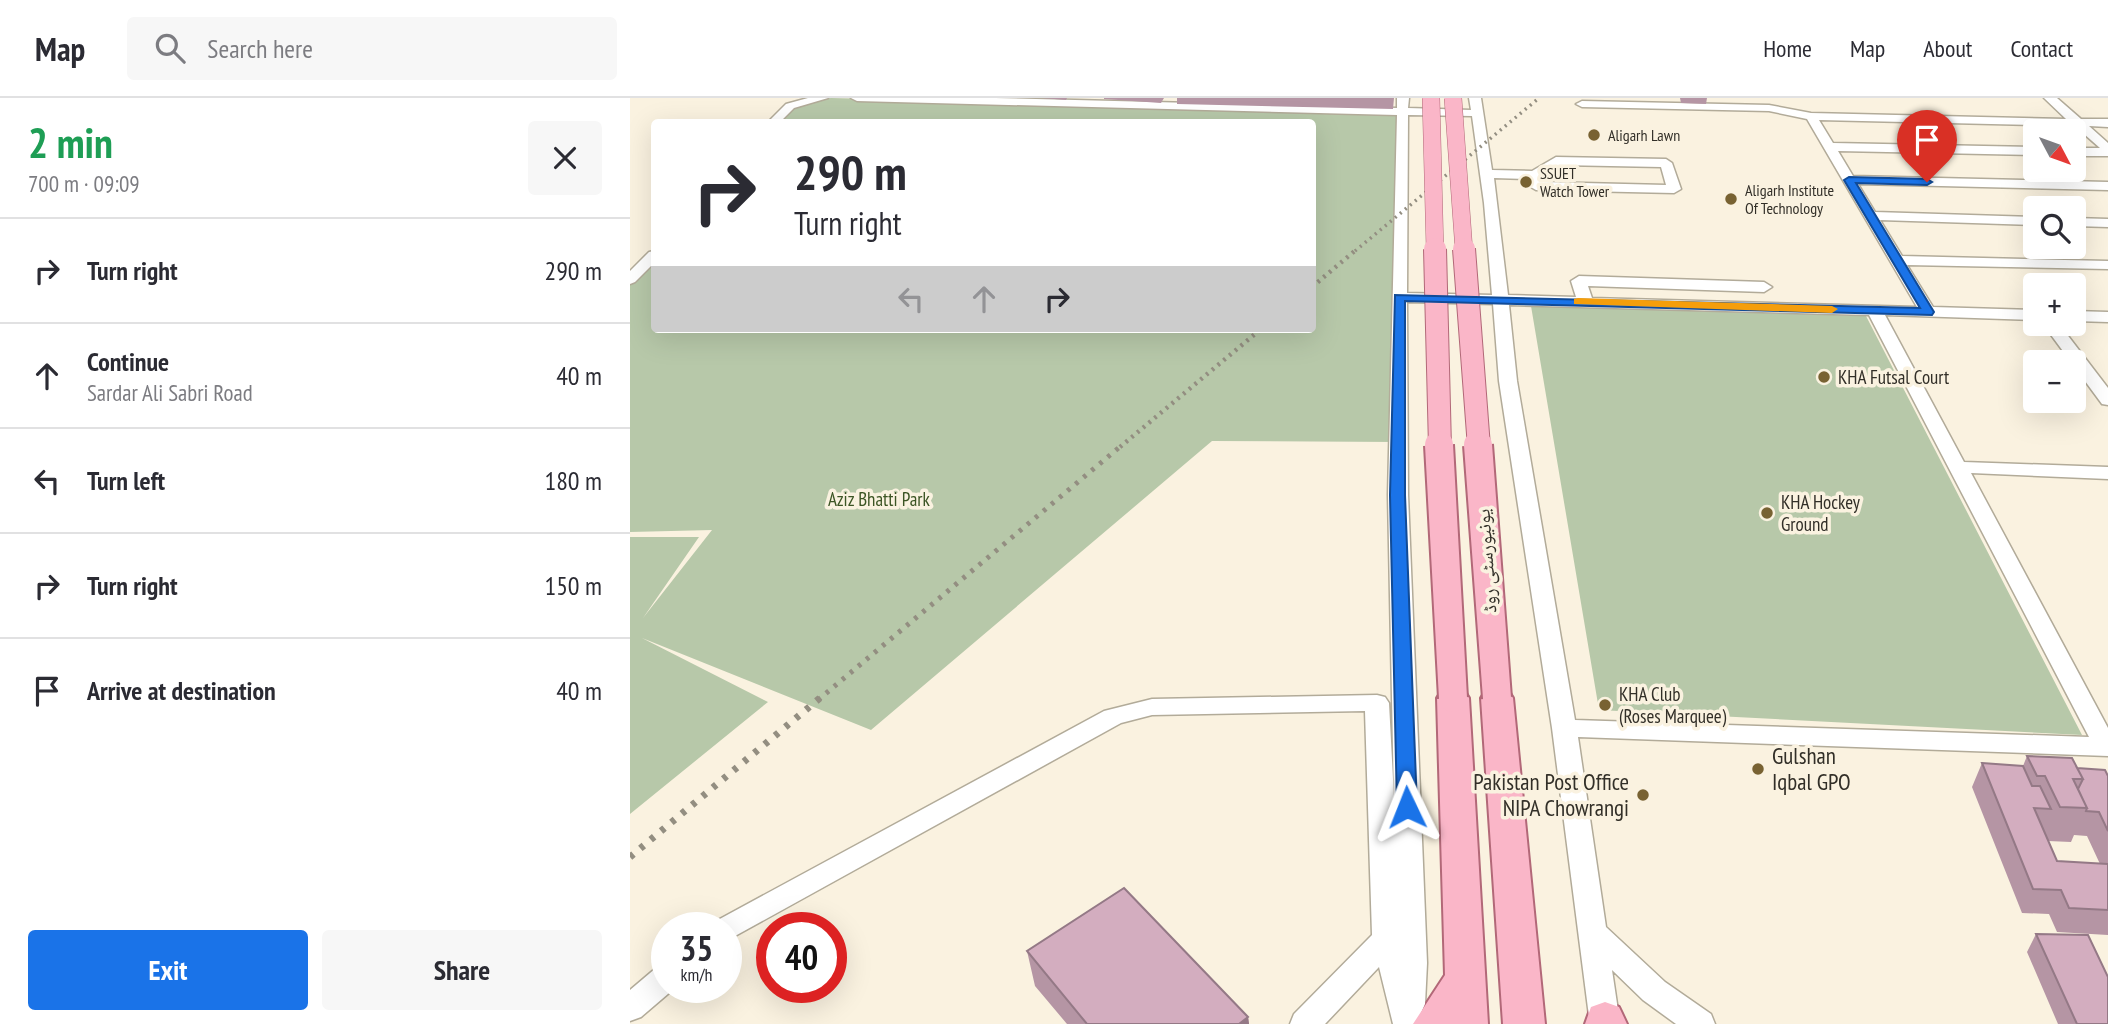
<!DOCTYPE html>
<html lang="en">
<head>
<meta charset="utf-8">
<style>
  body { margin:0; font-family:"PT Sans Narrow","Noto Naskh Arabic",sans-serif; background:#f7f7f7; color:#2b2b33; height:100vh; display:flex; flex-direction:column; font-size:26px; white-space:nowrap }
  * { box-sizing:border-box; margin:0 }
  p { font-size:23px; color:#7c7c81 }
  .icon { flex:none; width:38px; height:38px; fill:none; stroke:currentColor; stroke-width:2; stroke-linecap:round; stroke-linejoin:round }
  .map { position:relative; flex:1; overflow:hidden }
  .side { display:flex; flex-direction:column; background:#fff; width:630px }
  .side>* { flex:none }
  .hud { position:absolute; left:21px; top:21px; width:665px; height:214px; border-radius:7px; box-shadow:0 7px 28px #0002; background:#fff; color:#2b2b33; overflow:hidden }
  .needle { width:46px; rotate:131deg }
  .controls { position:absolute; left:1393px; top:21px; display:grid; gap:14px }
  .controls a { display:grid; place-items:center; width:63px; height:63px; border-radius:7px; background:#fff; box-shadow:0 7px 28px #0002; font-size:35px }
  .speed { position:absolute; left:21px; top:814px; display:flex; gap:14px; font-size:35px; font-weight:700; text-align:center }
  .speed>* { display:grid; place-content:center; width:91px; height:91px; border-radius:50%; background:#fff; box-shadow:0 7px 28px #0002; line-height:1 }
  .speed small { font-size:18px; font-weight:400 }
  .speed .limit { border:10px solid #d22; background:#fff; color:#111 }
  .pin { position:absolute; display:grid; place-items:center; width:60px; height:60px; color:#fff; margin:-72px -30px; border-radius:50% 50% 50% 0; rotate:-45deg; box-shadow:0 0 7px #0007 }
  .pin .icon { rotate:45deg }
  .me { position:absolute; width:77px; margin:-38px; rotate:358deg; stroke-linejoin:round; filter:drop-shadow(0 0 5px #0008) }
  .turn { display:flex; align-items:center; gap:24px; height:147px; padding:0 28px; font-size:32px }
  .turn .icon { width:91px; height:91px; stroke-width:2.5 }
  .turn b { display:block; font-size:49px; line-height:60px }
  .lanes { display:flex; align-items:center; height:66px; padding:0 28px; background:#0003; justify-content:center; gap:35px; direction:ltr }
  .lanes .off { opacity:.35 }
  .round { display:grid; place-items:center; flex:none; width:74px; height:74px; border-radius:7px; background:#f7f7f7 }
  .summary { display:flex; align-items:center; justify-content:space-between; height:119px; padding:0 28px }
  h1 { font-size:42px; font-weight:700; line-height:52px; color:#1e9e55 }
  .action { display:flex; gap:14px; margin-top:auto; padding:14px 28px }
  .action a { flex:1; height:80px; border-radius:7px; background:#1a73e8; color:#fff; font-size:28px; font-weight:700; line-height:80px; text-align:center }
  .action a+a { background:#f7f7f7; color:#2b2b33 }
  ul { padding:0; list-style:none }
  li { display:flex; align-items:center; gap:21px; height:105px; padding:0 28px; border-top:2px solid #e1e1e2 }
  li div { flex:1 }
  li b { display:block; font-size:26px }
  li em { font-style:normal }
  header { display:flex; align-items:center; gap:42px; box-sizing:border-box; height:98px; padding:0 35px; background:#fff; border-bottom:2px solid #e1e1e2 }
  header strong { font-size:33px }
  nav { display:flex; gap:38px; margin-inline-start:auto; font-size:24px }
  .search { width:490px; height:63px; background:#f7f7f7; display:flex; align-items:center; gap:18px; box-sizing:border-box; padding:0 24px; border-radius:7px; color:#7c7c81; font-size:26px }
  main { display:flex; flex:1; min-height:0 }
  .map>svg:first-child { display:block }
  .green { fill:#b7c8a9 }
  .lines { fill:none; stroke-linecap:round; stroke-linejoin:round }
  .minor-casing { stroke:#b2ab99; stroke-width:3 }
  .major-casing { stroke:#b26878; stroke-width:4 }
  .minor { fill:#fff; fill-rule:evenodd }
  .major { fill:#fab6c8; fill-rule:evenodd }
  .rail-far3 { stroke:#938e81; stroke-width:3.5; stroke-dasharray:2 4.5; stroke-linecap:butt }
  .rail-far2 { stroke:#938e81; stroke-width:4.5; stroke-dasharray:2.5 5; stroke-linecap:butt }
  .rail-far1 { stroke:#938e81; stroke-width:5; stroke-dasharray:3.5 7; stroke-linecap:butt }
  .rail { stroke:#938e81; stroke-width:7; stroke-dasharray:4.5 9; stroke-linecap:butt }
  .major-bridge-far2-casing { stroke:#b26878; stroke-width:18; stroke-linecap:butt }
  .major-bridge-far1-casing { stroke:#b26878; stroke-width:24; stroke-linecap:butt }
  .major-bridge-casing { stroke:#b26878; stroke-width:32; stroke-linecap:butt }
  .major-bridge-far2 { stroke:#fab6c8; stroke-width:17 }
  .major-bridge-far1 { stroke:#fab6c8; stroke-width:22 }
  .major-bridge { stroke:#fab6c8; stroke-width:28 }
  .wall { fill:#b595a4; fill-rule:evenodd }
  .shaded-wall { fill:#947986 }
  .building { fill:#d3adbf; stroke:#947986; stroke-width:2 }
  .route { fill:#1a73e8; stroke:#114b97; stroke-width:2 }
  .slow { fill:#f59e0b }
  .poi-dot { fill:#786232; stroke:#faf2e0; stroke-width:2.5 }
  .labels { text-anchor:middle; stroke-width:7; stroke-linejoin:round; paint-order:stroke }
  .far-poi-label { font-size:16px; fill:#322f28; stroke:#faf2e0; text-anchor:start }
  .poi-label { font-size:19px; fill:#322f28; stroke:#faf2e0; text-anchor:start }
  .park-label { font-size:19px; fill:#3c5524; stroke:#faf2e0 }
  .street-label { font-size:19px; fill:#322f28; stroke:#faf2e0 }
  .near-poi-label { font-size:23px; fill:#322f28; stroke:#faf2e0; text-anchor:start }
</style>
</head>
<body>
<header>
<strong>Map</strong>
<div class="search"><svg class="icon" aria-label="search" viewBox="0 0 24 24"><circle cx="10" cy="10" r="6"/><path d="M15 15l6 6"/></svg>Search here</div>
<nav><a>Home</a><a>Map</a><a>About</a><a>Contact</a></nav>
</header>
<main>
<section class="side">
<div class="summary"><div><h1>2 min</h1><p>700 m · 09:09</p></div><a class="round"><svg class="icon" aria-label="close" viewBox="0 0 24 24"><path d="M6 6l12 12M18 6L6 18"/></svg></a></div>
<ul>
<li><svg class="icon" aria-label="right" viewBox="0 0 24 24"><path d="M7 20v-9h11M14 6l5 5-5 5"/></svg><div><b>Turn right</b></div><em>290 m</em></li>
<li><svg class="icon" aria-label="ahead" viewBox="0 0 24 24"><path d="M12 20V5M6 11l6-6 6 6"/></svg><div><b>Continue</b><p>Sardar Ali Sabri Road</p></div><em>40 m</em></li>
<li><svg class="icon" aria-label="left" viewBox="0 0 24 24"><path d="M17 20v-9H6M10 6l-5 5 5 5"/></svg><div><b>Turn left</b></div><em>180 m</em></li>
<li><svg class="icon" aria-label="right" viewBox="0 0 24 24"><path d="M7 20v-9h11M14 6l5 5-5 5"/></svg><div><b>Turn right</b></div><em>150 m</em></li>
<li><svg class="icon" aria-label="arrive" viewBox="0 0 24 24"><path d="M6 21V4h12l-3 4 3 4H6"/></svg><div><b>Arrive at destination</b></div><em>40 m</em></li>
</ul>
<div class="action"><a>Exit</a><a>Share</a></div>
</section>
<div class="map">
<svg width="1478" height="926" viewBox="0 0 1478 926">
  <rect width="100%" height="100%" fill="#faf2e0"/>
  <path class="green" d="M201,0L772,14L768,344L582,343L241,632L12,540L138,604L0,716V439H69L13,520L82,432L0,434V181L24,155V231H682V24H146C165,4 174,3 201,0Z
    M901,208L1236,218L1452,637L969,612Z"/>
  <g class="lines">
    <defs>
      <path id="minor" d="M178,0H198L164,10L150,24H138L156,6Z
        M221,0H365L767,10V0H779L778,10L841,12L839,0H851L862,72L902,73L926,59L1036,61L1042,65L1051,91L1044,95L906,92L899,88V81L864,80L878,197L946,199L941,183L949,178L1134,184L1142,189L1134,194L958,188L962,200L1287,209L1177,21L1139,13L952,9L946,6L952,3L1139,7L1181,15L1436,21L1414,0H1427L1451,21H1478V29L1459,28L1478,45V58H1444V50H1470L1445,28L1189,22L1203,45L1405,49V57L1208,53L1223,78L1478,84V92L1228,86L1245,114L1405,119V127L1250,122L1272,158L1478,163V171L1277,167L1303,209L1405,212V222L1255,217L1334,364L1478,369V381L1341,375L1478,630V658L948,639L976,829L1035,884L1081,916L1085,926H1046L1013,902L982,872L990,926H960L922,630L869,283L863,206L777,204L778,397L797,865L795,906L791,915L793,926H763L749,869L695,926H660L664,916L742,837L735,613L522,617L491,625L96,843V830H82L86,823L474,613L522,601L747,597L755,599L759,605L764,700L758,397L767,17L227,3ZM778,17L842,18L854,105L862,197L777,195ZM929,67L1031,69L1036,87L912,84V78ZM879,207L1239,217L1459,639L945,622L887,283Z
        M1444,120L1478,121V129L1444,128Z
        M24,153V165L5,184L0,186V173L19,154Z
        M1444,213L1478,214V224L1444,223Z
        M1413,226H1429L1478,290V307L1472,306Z
        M37,866V889H46L11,919L0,923V892L26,870Z"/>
      <path id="major" d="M823,589L834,592L839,600L858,926H783L815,877L807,600L812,592Z
        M867,589L878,592L883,600L915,926H873L851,600L856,592Z
        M975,904L989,909L997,926H955L961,909Z"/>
    </defs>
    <use href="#minor" class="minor-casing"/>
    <use href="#major" class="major-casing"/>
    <use href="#minor" class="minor"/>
    <use href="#major" class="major"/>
    <path class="rail-far3" d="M725,153L909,0"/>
    <path class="rail-far2" d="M682,189L727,151
      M490,349L631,231"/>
    <path class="rail-far1" d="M188,602L492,347"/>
    <path class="rail" d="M0,759L190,600"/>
    <defs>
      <path id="major-bridge-far2" d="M801,0L805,153
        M823,0L834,153"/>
      <path id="major-bridge-far1" d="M805,151L810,349
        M834,151L849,349"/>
      <path id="major-bridge" d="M809,347L823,600
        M848,347L867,600"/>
    </defs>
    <use href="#major-bridge-far2" class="major-bridge-far2-casing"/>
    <use href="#major-bridge-far1" class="major-bridge-far1-casing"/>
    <use href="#major-bridge" class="major-bridge-casing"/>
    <use href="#major-bridge-far2" class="major-bridge-far2"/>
    <use href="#major-bridge-far1" class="major-bridge-far1"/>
    <use href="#major-bridge" class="major-bridge"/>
  </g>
  <path class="wall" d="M412,0H437L436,2Z
    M474,0H534L531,5L474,1Z
    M547,0H764L763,11L547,6Z
    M1050,0H1077L1076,6L1051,5Z
    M1397,658L1478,678V837L1427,834L1419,816L1392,815L1342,689L1352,665L1393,668ZM1444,737L1457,738L1470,766L1427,763L1418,743L1441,744Z
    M1406,836L1478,926H1428L1397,854Z
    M397,853L618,919L619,926H437L405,888Z"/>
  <path class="shaded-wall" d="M618,919L619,926H609Z"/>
  <path class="building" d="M1397,658L1442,660L1453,681H1443L1457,710L1430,709L1415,678H1407Z
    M1352,665L1393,668L1402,688H1410L1421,711L1404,710L1427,763L1478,766V812L1439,810L1431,792L1403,791Z
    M1447,670L1475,672L1478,678V733L1469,714L1456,713L1457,710L1448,691L1453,681Z
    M494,790L618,919L609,926H457L397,853Z
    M1406,836L1458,837L1478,879V926H1447Z"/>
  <path class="route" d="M1219,79L1297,81L1302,84L1297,87L1226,85L1304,214L1302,217L775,203V397L787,709L784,714L777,716L770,714L767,709L760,397L765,197L1290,210L1214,82Z"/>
  <path class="slow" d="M948,200L1202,208L1208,211L1202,215L944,206V201Z"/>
  <g class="poi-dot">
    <circle cx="964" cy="37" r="7"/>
    <circle cx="896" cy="84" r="7"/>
    <circle cx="1101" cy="101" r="7"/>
    <circle cx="1194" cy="279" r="7"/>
    <circle cx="1137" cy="415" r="7"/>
    <circle cx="975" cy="607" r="7"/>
    <circle cx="1128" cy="671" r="7"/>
    <circle cx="1013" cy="697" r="7"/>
  </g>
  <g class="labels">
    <g class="far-poi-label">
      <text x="978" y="43">Aligarh Lawn</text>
      <text x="910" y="81">SSUET<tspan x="910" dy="18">Watch Tower</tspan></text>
      <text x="1115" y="98">Aligarh Institute<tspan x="1115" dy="18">Of Technology</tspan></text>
    </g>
    <g class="poi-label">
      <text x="1208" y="286">KHA Futsal Court</text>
      <text x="1151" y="411">KHA Hockey<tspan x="1151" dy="22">Ground</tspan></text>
      <text x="989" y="603">KHA Club<tspan x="989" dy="22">(Roses Marquee)</tspan></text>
    </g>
    <g class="park-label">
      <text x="249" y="408">Aziz Bhatti Park</text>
    </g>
    <g class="street-label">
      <text transform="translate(856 463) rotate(-94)" y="7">یونیورسٹی روڈ</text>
    </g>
    <g class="near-poi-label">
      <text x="1142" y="666">Gulshan<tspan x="1142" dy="26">Iqbal GPO</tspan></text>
      <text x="999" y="692" text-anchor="end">Pakistan Post Office<tspan x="999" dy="26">NIPA Chowrangi</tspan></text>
    </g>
  </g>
</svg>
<div class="controls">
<a><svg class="needle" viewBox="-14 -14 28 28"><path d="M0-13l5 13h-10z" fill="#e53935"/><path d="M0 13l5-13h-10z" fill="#7c7c81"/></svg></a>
<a><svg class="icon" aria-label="search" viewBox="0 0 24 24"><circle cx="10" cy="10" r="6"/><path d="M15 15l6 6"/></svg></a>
<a>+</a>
<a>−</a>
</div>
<div class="speed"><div>35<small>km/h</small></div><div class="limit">40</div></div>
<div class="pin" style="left:1297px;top:84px;background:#d93025"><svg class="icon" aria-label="arrive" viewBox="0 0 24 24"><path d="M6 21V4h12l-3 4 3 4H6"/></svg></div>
<svg class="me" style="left:777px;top:709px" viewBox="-20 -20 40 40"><path d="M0-17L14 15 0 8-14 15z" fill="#1a73e8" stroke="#fff" stroke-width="4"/></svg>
<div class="hud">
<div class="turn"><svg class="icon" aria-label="right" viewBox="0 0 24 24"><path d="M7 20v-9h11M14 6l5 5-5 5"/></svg><div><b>290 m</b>Turn right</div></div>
<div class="lanes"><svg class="icon off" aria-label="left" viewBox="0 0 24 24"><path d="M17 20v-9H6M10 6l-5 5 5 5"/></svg><svg class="icon off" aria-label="ahead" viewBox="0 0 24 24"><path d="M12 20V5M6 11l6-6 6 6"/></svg><svg class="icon" aria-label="right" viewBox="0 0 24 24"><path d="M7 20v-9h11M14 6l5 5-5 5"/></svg></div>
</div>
</div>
</main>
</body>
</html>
